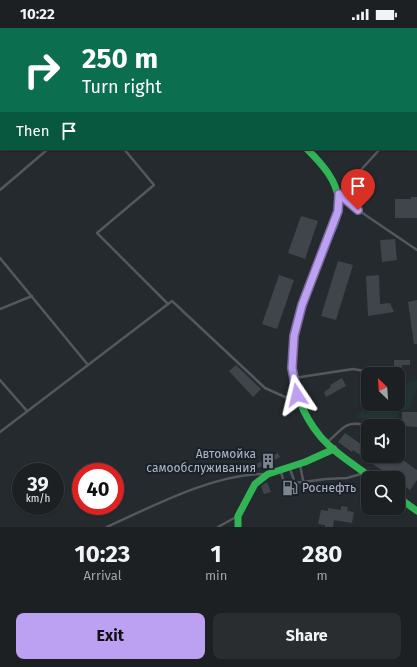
<!DOCTYPE html>
<html lang="en">
<head>
<meta charset="utf-8">
<style>
  body { margin:0; font-family:"Fira Sans",sans-serif; background:#292d30; color:#f1f3f6; height:100vh; display:flex; flex-direction:column; font-size:15px; white-space:nowrap }
  * { box-sizing:border-box; margin:0 }
  p { font-size:13px; color:#a0a3a6 }
  .icon { flex:none; width:22px; height:22px; fill:none; stroke:currentColor; stroke-width:2; stroke-linecap:round; stroke-linejoin:round }
  .map { position:relative; height:499px; overflow:hidden }
  .drawer { display:flex; flex-direction:column; background:#1c2023; flex:1 }
  .drawer>* { flex:none }
  .top-card { position:absolute; left:0px; top:0px; width:417px; height:122px; box-shadow:0 1px 3px #0004,0 0 0 1px #3a3e41; background:#0b6e4f; color:#fff; overflow:hidden }
  .needle { width:26px; rotate:335deg }
  .fabs { position:absolute; left:361px; top:339px; display:grid; gap:8px }
  .fabs a { display:grid; place-items:center; width:44px; height:44px; border-radius:8px; background:#1c2023; box-shadow:0 1px 3px #0004,0 0 0 1px #3a3e41; font-size:20px }
  .speed { position:absolute; left:12px; top:435px; display:flex; gap:8px; font-size:20px; font-weight:700; text-align:center }
  .speed>* { display:grid; place-content:center; width:52px; height:52px; border-radius:50%; background:#1c2023; box-shadow:0 1px 3px #0004,0 0 0 1px #3a3e41; line-height:1 }
  .speed small { font-size:10px; font-weight:400 }
  .speed .limit { border:6px solid #d22; background:#fff; color:#111 }
  .pin { position:absolute; display:grid; place-items:center; width:34px; height:34px; color:#fff; margin:-41px -17px; border-radius:50% 50% 50% 0; rotate:-45deg; box-shadow:0 0 4px #0007 }
  .pin .icon { rotate:45deg }
  .me { position:absolute; width:44px; margin:-22px; rotate:350deg; stroke-linejoin:round; filter:drop-shadow(0 0 3px #0008) }
  .turn { display:flex; align-items:center; gap:14px; height:84px; padding:0 16px; font-size:18px }
  .turn .icon { width:52px; height:52px; stroke-width:2.5 }
  .turn b { display:block; font-size:28px; line-height:34px }
  .then { display:flex; align-items:center; height:38px; padding:0 16px; background:#0003; gap:8px; font-size:15px }
  .eta { display:flex; justify-content:space-evenly; align-items:center; height:68px; text-align:center }
  .eta b { font-size:24px; font-weight:700; line-height:28px }
  .primary-button { display:flex; gap:8px; margin-top:auto; padding:8px 16px }
  .primary-button a { flex:1; height:46px; border-radius:8px; background:#bca0f2; color:#111; font-size:16px; font-weight:700; line-height:46px; text-align:center }
  .primary-button a+a { background:#292d30; color:#f1f3f6 }
  .status { display:flex; justify-content:space-between; align-items:center; height:28px; padding:0 20px; background:#1c2023; direction:ltr }
  .status svg { height:11px; fill:currentColor }
  .map>svg:first-child { display:block }
  .green { fill:#223334 }
  .building { fill:#3f454b }
  .lines { fill:none; stroke-linecap:round; stroke-linejoin:round }
  .lane { stroke:#54585e; stroke-width:2.5 }
  .fast { stroke:#30b455; stroke-width:7 }
  .route-casing { stroke:#7a689d; stroke-width:10 }
  .route { stroke:#bca0f2; stroke-width:7 }
  .labels { text-anchor:middle; stroke-width:4; stroke-linejoin:round; paint-order:stroke }
  .poi-label { font-size:12px; fill:#adb6c2; stroke:#192029; text-anchor:end }
</style>
</head>
<body>
<div class="status"><b>10:22</b><svg viewBox="0 0 49 12"><path d="M0 12V9h3v3zM5 12V6h3v6zM10 12V3h3v9zM15 12V0h3v12zM26 1h20v11H26zM47 4h2v5h-2z"/></svg></div>
<div class="map">
<svg width="417" height="499" viewBox="0 0 417 499">
  <rect width="100%" height="100%" fill="#252a2f"/>
  <path class="green" d="M417,352V360L409,381L401,382L394,392L355,390L368,376H398V357Z"/>
  <path class="building" d="M411,169H417V190H395V171H411Z
    M301,188L318,193L305,231L288,225Z
    M395,211L397,232L382,234L380,212Z
    M338,233L353,237L336,292L321,288Z
    M279,247L294,252L277,301L262,296Z
    M379,247L380,276L390,275L394,284L368,288L366,248Z
    M417,272V316H414L408,274Z
    M394,332H410V337H402V346H394Z
    M236,337L261,361L253,369L229,343Z
    M342,350L346,358L326,369L324,364L331,359L330,357Z
    M402,384H417V399L402,398Z
    M345,405L362,417L368,408V428H397L417,442V452L410,462L398,453V450H393L353,422L352,424L338,414Z
    M278,425L280,429L258,440L256,436Z
    M267,454L271,464L264,466L261,458Z
    M341,478L348,479L347,483L354,484L352,495L334,492L333,499H325V497L318,496L321,482L328,483V480L341,482Z"/>
  <g class="lines">
    <path class="lane" d="M36,1L38,0
      M410,1L412,0
      M0,30L1,29
      M416,82L417,81
      M124,121L154,157L97,205L168,276
      M380,121L339,166L358,182L417,222
      M0,162L48,121
      M0,230L88,337
      M0,281L32,268
      M294,350L353,341L382,346
      M0,352L27,383
      M0,404L172,273L265,360L285,369L296,367
      M327,414C341,404 343,392 364,397
      M300,437L303,452
      M290,441L295,455L326,451L347,450L364,445
      M281,444L285,458L295,455
      M107,499C153,478 215,445 266,446
      M218,499L236,489"/>
    <path class="fast" d="M167,0L168,1
      M307,121C322,136 337,152 339,174C340,189 330,206 324,220C299,284 270,347 320,408C334,425 355,437 372,450
      M398,469L417,483
      M238,499V488L255,456L268,446L305,434L334,421"/>
  </g>
  <g class="lines">
    <defs>
      <path id="route" d="M297,367L292,340L294,308L302,277L338,183L339,166L358,182"/>
    </defs>
    <use href="#route" class="route-casing"/>
    <use href="#route" class="route"/>
  </g>
  <defs>
    <symbol id="building-bare" viewBox="-9 -9 18 18"><path d="M-4-6H4V6H1V3H-1V6H-4ZM-2.5-4.3h1.7v1.8h-1.7ZM.8-4.3h1.7v1.8H.8ZM-2.5-1h1.7V.8h-1.7ZM.8-1h1.7V.8H.8Z" fill="#7d858f" stroke="#192029" stroke-width="2.5" paint-order="stroke"/></symbol>
    <symbol id="fuel-bare" viewBox="-9 -9 18 18"><path d="M-5.5-6h7V0h2V4h1.3V-2.5L3-4.5l.8-.8L6-3V5H2.5V1h-1V6h-7ZM-4.2-4.7v3.2H.2V-4.7Z" fill="#7d858f" stroke="#192029" stroke-width="2.5" paint-order="stroke"/></symbol>
  </defs>
  <g fill-rule="evenodd">
    <use href="#building-bare" x="257" y="422" width="22" height="22"/>
    <use href="#fuel-bare" x="279" y="449" width="22" height="22"/>
  </g>
  <g class="labels">
    <g class="poi-label">
      <text x="256" y="430">Автомойка<tspan x="256" dy="14">самообслуживания</tspan></text>
      <text x="302" y="464" text-anchor="start">Роснефть</text>
    </g>
  </g>
</svg>
<div class="fabs">
<a><svg class="needle" viewBox="-14 -14 28 28"><path d="M0-13l5 13h-10z" fill="#e53935"/><path d="M0 13l5-13h-10z" fill="#a0a3a6"/></svg></a>
<a><svg class="icon" aria-label="sound" viewBox="0 0 24 24"><path d="M4 9h4l5-4v14l-5-4H4zM17 9q2 3 0 6"/></svg></a>
<a><svg class="icon" aria-label="search" viewBox="0 0 24 24"><circle cx="10" cy="10" r="6"/><path d="M15 15l6 6"/></svg></a>
</div>
<div class="speed"><div>39<small>km/h</small></div><div class="limit">40</div></div>
<div class="pin" style="left:358px;top:182px;background:#d93025"><svg class="icon" aria-label="arrive" viewBox="0 0 24 24"><path d="M6 21V4h12l-3 4 3 4H6"/></svg></div>
<svg class="me" style="left:297px;top:367px" viewBox="-20 -20 40 40"><path d="M0-17L14 15 0 8-14 15z" fill="#bca0f2" stroke="#fff" stroke-width="4"/></svg>
<div class="top-card">
<div class="turn"><svg class="icon" aria-label="right" viewBox="0 0 24 24"><path d="M7 20v-9h11M14 6l5 5-5 5"/></svg><div><b>250 m</b>Turn right</div></div>
<div class="then">Then<svg class="icon" aria-label="arrive" viewBox="0 0 24 24"><path d="M6 21V4h12l-3 4 3 4H6"/></svg></div>
</div>
</div>
<section class="drawer">
<div class="eta">
<div><b>10:23</b><p>Arrival</p></div>
<div><b>1</b><p>min</p></div>
<div><b>280</b><p>m</p></div>
</div>
<div class="primary-button"><a>Exit</a><a>Share</a></div>
</section>
</body>
</html>
